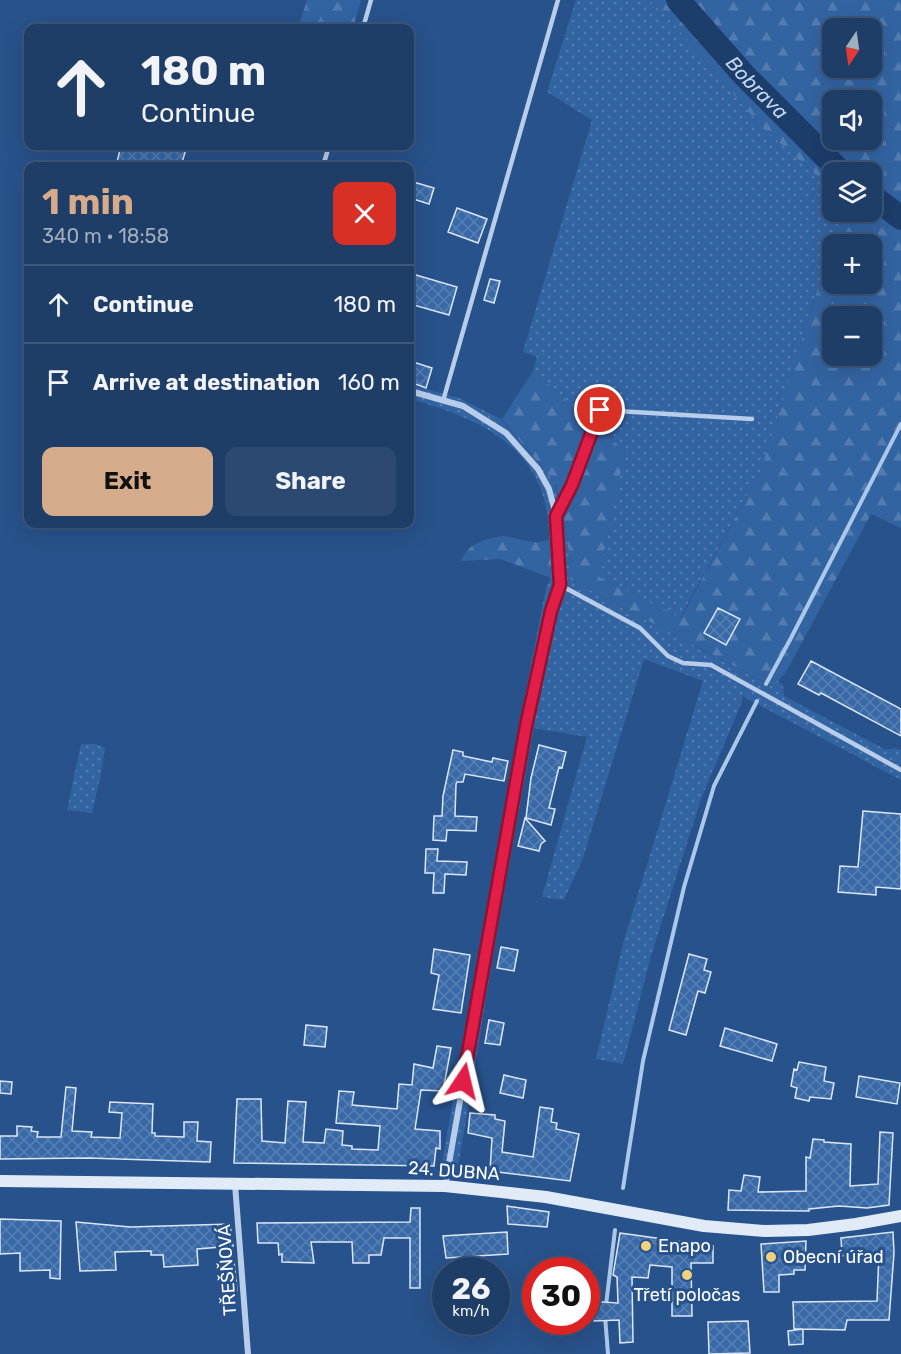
<!DOCTYPE html>
<html lang="en">
<head>
<meta charset="utf-8">
<style>
  body { margin:0; font-family:Rubik,sans-serif; background:#2b4971; color:#f1f3f6; height:100vh; display:flex; flex-direction:column; font-size:22px; white-space:nowrap }
  * { box-sizing:border-box; margin:0 }
  p { font-size:20px; color:#a1aec0 }
  .icon { flex:none; width:33px; height:33px; fill:none; stroke:currentColor; stroke-width:2; stroke-linecap:round; stroke-linejoin:round }
  .map { position:relative; flex:1; overflow:hidden }
  .drawer { position:absolute; left:24px; top:162px; width:390px; height:366px; display:flex; flex-direction:column; background:#1e3e68; border-radius:12px; box-shadow:0 6px 24px #0002,0 0 0 2px #3c577c }
  .drawer>* { flex:none }
  .guide { position:absolute; left:24px; top:24px; width:390px; height:126px; border-radius:12px; box-shadow:0 6px 24px #0002,0 0 0 2px #3c577c; background:#1e3e68; color:#f1f3f6; overflow:hidden }
  .needle { width:39px; rotate:193deg }
  .controls { position:absolute; left:822px; top:18px; display:grid; gap:12px }
  .controls a { display:grid; place-items:center; width:60px; height:60px; border-radius:12px; background:#1e3e68; box-shadow:0 6px 24px #0002,0 0 0 2px #3c577c; font-size:30px }
  .speed { position:absolute; left:432px; top:1257px; display:flex; gap:12px; font-size:30px; font-weight:700; text-align:center }
  .speed>* { display:grid; place-content:center; width:78px; height:78px; border-radius:50%; background:#1e3e68; box-shadow:0 6px 24px #0002,0 0 0 2px #3c577c; line-height:1 }
  .speed small { font-size:15px; font-weight:400 }
  .speed .limit { border:9px solid #d22; background:#fff; color:#111 }
  .pin { position:absolute; display:grid; place-items:center; width:51px; height:51px; color:#fff; margin:-26px; border:3px solid #fff; border-radius:50%; box-shadow:0 2px 6px #0007 }
  .me { position:absolute; width:66px; margin:-33px; rotate:10deg; stroke-linejoin:round; filter:drop-shadow(0 0 4px #0008) }
  .turn { display:flex; align-items:center; gap:21px; height:126px; padding:0 18px; font-size:27px }
  .turn .icon { width:78px; height:78px; stroke-width:2.5 }
  .turn b { display:block; font-size:42px; line-height:51px }
  .round { display:grid; place-items:center; flex:none; width:63px; height:63px; border-radius:12px; background:#2b4971 }
  .head { display:flex; align-items:center; justify-content:space-between; height:102px; padding:0 18px }
  h1 { font-size:36px; font-weight:700; line-height:45px; color:#d6ab8b }
  .primary-button { display:flex; gap:12px; margin-top:auto; padding:12px 18px }
  .primary-button a { flex:1; height:69px; border-radius:12px; background:#d6ab8b; color:#111; font-size:24px; font-weight:700; line-height:69px; text-align:center }
  .primary-button a+a { background:#2b4971; color:#f1f3f6 }
  ul { padding:0; list-style:none }
  li { display:flex; align-items:center; gap:18px; height:78px; padding:0 18px; border-top:2px solid #3c577c }
  li div { flex:1 }
  li b { display:block; font-size:22px }
  li em { font-style:normal }
  .map>svg:first-child { display:block }
  .grass { fill:url(#grass-dots) }
  .forest { fill:url(#forest-firs); fill-rule:evenodd }
  .lines { fill:none; stroke-linecap:round; stroke-linejoin:round }
  .stream { stroke:#abc7ea; stroke-width:4 }
  .river { stroke:#1d3d6b; stroke-width:24 }
  .building { fill:url(#building-cross-hatch); stroke:#dbe7f7; stroke-width:1.5 }
  .lane { stroke:#b7cde9; stroke-width:4.5 }
  .street { stroke:#b7cde9; stroke-width:6 }
  .secondary { stroke:#e1ebf8; stroke-width:12 }
  .route-casing { stroke:#92132f; stroke-width:15 }
  .route { stroke:#e11d48; stroke-width:10 }
  .poi-dot { fill:#f1d17d; stroke:#28528b; stroke-width:2 }
  .labels { text-anchor:middle; stroke-width:6; stroke-linejoin:round; paint-order:stroke }
  .street-label { font-size:18px; fill:#fff; stroke:#28528b }
  .poi-label { font-size:18px; fill:#fff; stroke:#28528b; text-anchor:start }
  .water-label { font-size:20px; font-style:italic; fill:#c2d7f1; stroke:#28528b }
</style>
</head>
<body>
<div class="map">
<svg width="901" height="1354" viewBox="0 0 901 1354">
  <defs>
    <pattern id="grass-dots" width="8" height="8" patternUnits="userSpaceOnUse" patternTransform="scale(1.5)"><rect width="8" height="8" fill="#3364a2"/><path d="M2 2h.1M6 6h.1" fill="none" stroke="#527bb0" stroke-width="1.8" stroke-linecap="round"/></pattern>
    <pattern id="forest-firs" width="22" height="20" patternUnits="userSpaceOnUse" patternTransform="scale(1.5)"><rect width="22" height="20" fill="#3364a2"/><path d="M5 1l3.5 6h-7zM16 11l3.5 6h-7z" fill="#527bb0"/></pattern>
    <pattern id="building-cross-hatch" width="8" height="8" patternUnits="userSpaceOnUse" patternTransform="scale(1.5)"><rect width="8" height="8" fill="#3969a7"/><path d="M0 0l8 8M0 8l8-8" fill="none" stroke="#5780b4"/></pattern>
  </defs>
  <rect width="100%" height="100%" fill="#28528b"/>
  <path class="grass" d="M576,0H649L672,22L760,125L832,189V212H842L761,470L680,618L599,577L625,451L533,371L537,357L523,352L592,120L547,92Z
    M410,385L459,398L501,419L555,483L569,552L571,580L771,686L777,679L783,686L784,696L886,750L895,748L901,750V780L742,696V702L701,799L651,956L623,1064L596,1059L624,940L703,681L644,659L583,858L564,900L542,897L587,737L534,728L498,926L458,1167L440,1173L517,753L521,716L546,588C559,564 548,562 549,539C550,451 485,420 410,399Z
    M81,744H96L105,748L101,774L92,813L67,810Z"/>
  <path class="forest" d="M307,0H361L353,28H298Z
    M649,0H901V528L871,514L786,672L772,686L571,580L569,552L556,484L502,419L533,371L625,451L599,577L681,618L761,470L842,212H872V172H832V189L760,125L672,22ZM832,28H872V68H832ZM832,100H872V140H832ZM832,244H872V284H832ZM832,316H872V356H832Z
    M503,536C516,537 538,547 548,539L554,568L551,578L500,559L461,561C468,543 485,539 503,536Z"/>
  <g class="lines">
    <path class="stream" d="M766,684L791,638L901,424
      M623,1188L643,1061L684,887L714,786L757,701
      M606,1305L615,1230
      M605,1316L608,1354"/>
    <g class="river">
      <path id="s1" d="M678,0L744,75L841,172"/>
      <path d="M872,196L901,218"/>
    </g>
  </g>
  <path class="building" d="M121,146H175L186,149L181,166H116Z
    M410,181L434,188L429,204L410,198Z
    M457,208L487,219L478,243L448,232Z
    M416,275L457,287L449,315L410,304V281L413,282Z
    M490,279L500,281L494,303L484,300Z
    M410,361L432,368L426,388L410,382Z
    M718,608L740,619L726,645L704,633Z
    M811,661L901,709V736L821,693L819,695L798,684Z
    M539,745L566,752L562,768L559,767L549,808L555,809L551,825L526,818L531,778Z
    M453,750L463,752V756L492,762L493,758L508,761L504,781L465,774L463,782H457L456,784L455,816L477,817L476,831L447,830L446,841L433,840L434,816H442L443,796Z
    M863,811L901,814V889L876,887V895L838,892L840,866L858,867Z
    M525,818L545,841L541,844L539,851L518,846Z
    M426,849H438L437,861L467,862L466,875L445,874L444,893H433L434,873H425Z
    M501,947L518,950L514,971L497,968Z
    M434,949L470,955L461,1013L433,1009L439,975L431,973Z
    M689,954L707,959L704,970L711,972L705,993L698,991L686,1035L669,1030Z
    M489,1020L504,1023L500,1045L485,1043Z
    M306,1025L327,1027L325,1047L304,1045Z
    M725,1028L777,1044L772,1061L720,1046Z
    M437,1046L451,1048L443,1091L421,1090L415,1129L440,1131V1149L436,1148L434,1166L234,1163L237,1099H261L262,1141L285,1143L288,1101L306,1102L303,1142L324,1143L326,1129L343,1131L342,1145L352,1146V1149L378,1150L380,1126L336,1123L339,1091L354,1092L352,1105L397,1109L399,1084L412,1085L414,1064L433,1068Z
    M799,1062L826,1067L824,1081L834,1083L831,1099L810,1097L809,1101L795,1098L797,1088L791,1086L794,1069L797,1070Z
    M504,1075L526,1080L523,1098L500,1093Z
    M859,1076L900,1083L897,1104L856,1097Z
    M0,1081L12,1082L11,1094L0,1093Z
    M66,1087L76,1088L72,1131L92,1132L91,1137L120,1138L122,1113L109,1112L110,1102L153,1104L152,1133H155V1136L184,1137V1122H198L197,1141L211,1142L210,1162L88,1158L0,1159V1136H17V1126L32,1127L31,1131L38,1132L37,1137H61Z
    M540,1107L553,1109L551,1122L557,1123L556,1129L579,1134L570,1181L490,1171L492,1138L468,1133L470,1113L495,1115V1119L505,1121L502,1152L533,1157Z
    M880,1132L893,1133L889,1205L867,1208L839,1206L809,1209V1211L728,1210L729,1190L741,1191L744,1175L760,1177L758,1192L806,1191V1157L810,1158L813,1139L824,1140V1142L851,1144L850,1186L878,1184Z
    M507,1206L549,1212L547,1227L508,1224Z
    M411,1208H420V1288H410V1238H384L381,1255H369V1263H353L352,1242H311L314,1263L282,1262V1254L279,1255L278,1243H258L257,1223L410,1222Z
    M0,1219L61,1221L60,1279L50,1278V1270L20,1271V1253L0,1254Z
    M76,1222L130,1227L230,1224L233,1246L197,1249L198,1265L164,1267L163,1255H151V1251L115,1252L116,1270L80,1271Z
    M507,1232L508,1254L446,1258L443,1236Z
    M893,1232L894,1253L889,1320H847L845,1330L803,1329V1344L789,1345L788,1331L803,1329H794L793,1302L877,1301L879,1253L842,1256L841,1238Z
    M620,1233L713,1246V1263H691L692,1316H672V1267L650,1265L648,1278L632,1277L633,1342L620,1343L619,1320L594,1321V1319H586V1301L618,1303L617,1277L613,1275Z
    M806,1241L805,1270H794V1274L779,1275V1292H764L761,1244Z
    M234,1261L237,1290L225,1279L224,1271Z
    M748,1321L750,1353L709,1354L708,1322Z"/>
  <g class="lines">
    <path class="lane" d="M363,28L371,0
      M323,166L329,146
      M443,401L558,0
      M556,516L572,485L600,410L752,419
      M560,585L640,628L668,656L683,663L711,665L901,770"/>
    <path class="street" d="M410,391L463,406L506,433L538,469L549,489L558,522L560,572V585L551,611L526,726L445,1186
      M235,1184L248,1354"/>
    <path class="secondary" d="M0,1181L445,1186L546,1197L704,1226L765,1231L808,1230L856,1224L901,1216"/>
  </g>
  <g class="lines">
    <defs>
      <path id="route" d="M463,1081L526,726L551,611L560,585L556,516L572,485L600,410"/>
    </defs>
    <use href="#route" class="route-casing"/>
    <use href="#route" class="route"/>
  </g>
  <g class="poi-dot">
    <circle cx="646" cy="1246" r="6"/>
    <circle cx="771" cy="1257" r="6"/>
    <circle cx="687" cy="1275" r="6"/>
  </g>
  <g class="labels">
    <g class="street-label">
      <text transform="translate(454 1171) rotate(4)" y="6">24. DUBNA</text>
      <text transform="translate(227 1270) rotate(-94)" y="6">TŘEŠŇOVÁ</text>
    </g>
    <g class="poi-label">
      <text x="658" y="1252">Enapo</text>
      <text x="783" y="1263">Obecní úřad</text>
      <text x="687" y="1301" text-anchor="middle">Třetí poločas</text>
    </g>
    <g class="water-label">
      <text dy="7" stroke="none"><textPath href="#s1" startOffset="118">Bobrava</textPath></text>
    </g>
  </g>
</svg>
<div class="controls">
<a><svg class="needle" viewBox="-14 -14 28 28"><path d="M0-13l5 13h-10z" fill="#e53935"/><path d="M0 13l5-13h-10z" fill="#a1aec0"/></svg></a>
<a><svg class="icon" aria-label="sound" viewBox="0 0 24 24"><path d="M4 9h4l5-4v14l-5-4H4zM17 9q2 3 0 6"/></svg></a>
<a><svg class="icon" aria-label="layers" viewBox="0 0 24 24"><path d="M12 4l9 5-9 5-9-5zM3 14l9 5 9-5"/></svg></a>
<a>+</a>
<a>−</a>
</div>
<div class="speed"><div>26<small>km/h</small></div><div class="limit">30</div></div>
<div class="pin" style="left:600px;top:410px;background:#d93025"><svg class="icon" aria-label="arrive" viewBox="0 0 24 24"><path d="M6 21V4h12l-3 4 3 4H6"/></svg></div>
<svg class="me" style="left:463px;top:1081px" viewBox="-20 -20 40 40"><path d="M0-17L14 15 0 8-14 15z" fill="#e11d48" stroke="#fff" stroke-width="4"/></svg>
<div class="guide">
<div class="turn"><svg class="icon" aria-label="ahead" viewBox="0 0 24 24"><path d="M12 20V5M6 11l6-6 6 6"/></svg><div><b>180 m</b>Continue</div></div>
</div>
<section class="drawer">
<div class="head"><div><h1>1 min</h1><p>340 m · 18:58</p></div><a class="round" style="background:#d93025;color:#fff"><svg class="icon" aria-label="close" viewBox="0 0 24 24"><path d="M6 6l12 12M18 6L6 18"/></svg></a></div>
<ul>
<li><svg class="icon" aria-label="ahead" viewBox="0 0 24 24"><path d="M12 20V5M6 11l6-6 6 6"/></svg><div><b>Continue</b></div><em>180 m</em></li>
<li><svg class="icon" aria-label="arrive" viewBox="0 0 24 24"><path d="M6 21V4h12l-3 4 3 4H6"/></svg><div><b>Arrive at destination</b></div><em>160 m</em></li>
</ul>
<div class="primary-button"><a>Exit</a><a>Share</a></div>
</section>
</div>
</body>
</html>
